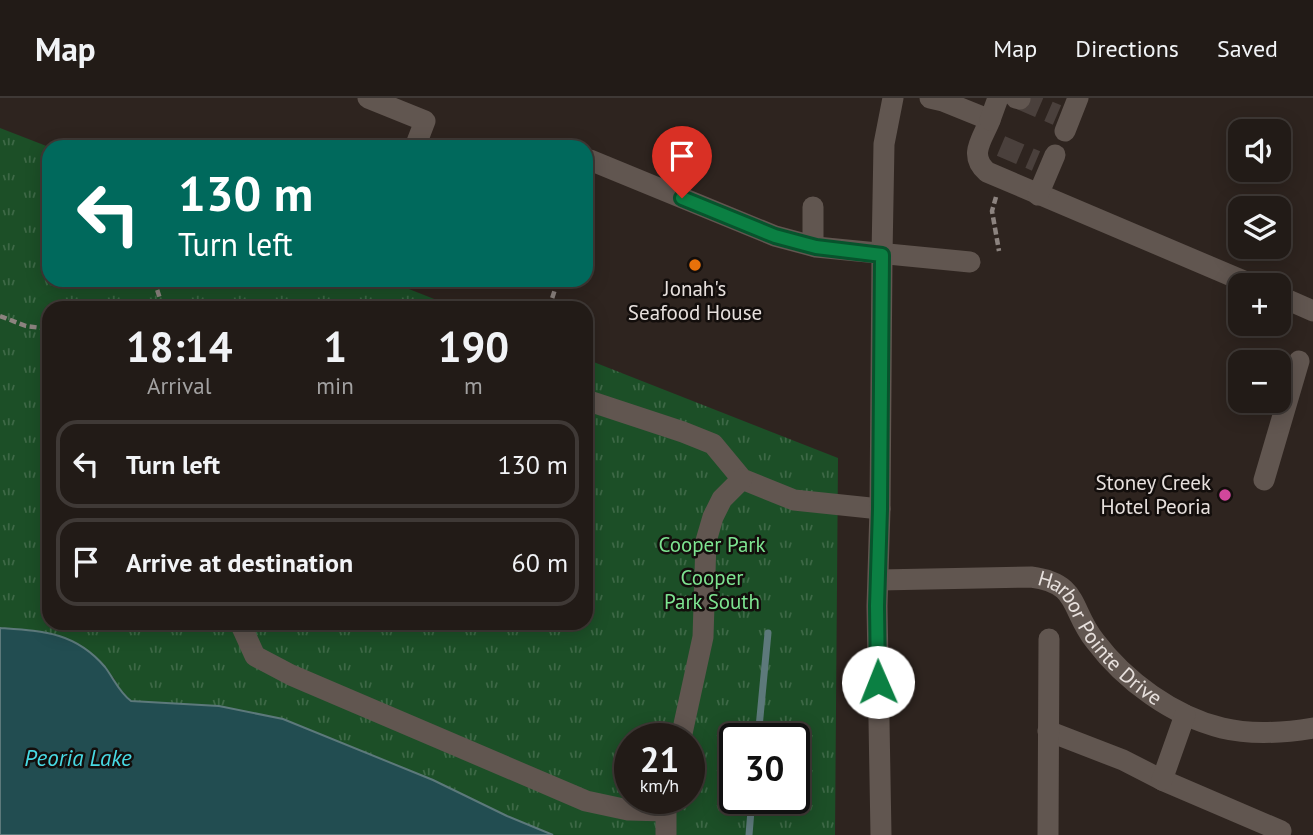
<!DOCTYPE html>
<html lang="en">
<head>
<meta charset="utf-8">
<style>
  body { margin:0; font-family:"PT Sans",sans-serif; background:#2e2824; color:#f1f3f6; height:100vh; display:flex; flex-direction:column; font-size:26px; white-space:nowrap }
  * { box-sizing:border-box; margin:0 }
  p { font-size:23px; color:#a2a1a1 }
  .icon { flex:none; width:38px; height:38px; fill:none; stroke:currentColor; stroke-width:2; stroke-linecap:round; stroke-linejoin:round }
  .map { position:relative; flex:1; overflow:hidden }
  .drawer { position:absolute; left:42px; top:203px; width:551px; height:329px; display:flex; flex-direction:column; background:#221b17; border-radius:21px; box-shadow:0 4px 18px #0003,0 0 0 2px #3f3936 }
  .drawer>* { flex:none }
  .banner { position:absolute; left:42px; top:42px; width:551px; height:147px; border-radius:21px; box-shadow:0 4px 18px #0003,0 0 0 2px #3f3936; background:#00695c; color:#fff; overflow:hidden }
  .controls { position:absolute; left:1228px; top:21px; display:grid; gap:14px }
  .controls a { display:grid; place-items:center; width:63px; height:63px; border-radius:14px; background:#221b17; box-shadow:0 4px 18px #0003,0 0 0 2px #3f3936; font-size:35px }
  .speed { position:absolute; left:614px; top:625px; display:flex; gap:14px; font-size:35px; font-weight:700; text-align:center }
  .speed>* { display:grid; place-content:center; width:91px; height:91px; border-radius:50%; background:#221b17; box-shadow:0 4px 18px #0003,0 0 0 2px #3f3936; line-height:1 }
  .speed small { font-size:18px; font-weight:400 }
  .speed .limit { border:4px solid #111; border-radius:10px; background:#fff; color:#111 }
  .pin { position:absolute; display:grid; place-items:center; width:60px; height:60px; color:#fff; margin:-72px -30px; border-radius:50% 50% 50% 0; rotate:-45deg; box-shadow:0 0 7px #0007 }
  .pin .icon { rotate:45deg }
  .me { position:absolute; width:77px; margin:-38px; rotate:359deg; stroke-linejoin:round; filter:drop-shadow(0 0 5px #0008) }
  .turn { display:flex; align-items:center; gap:24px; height:147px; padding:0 21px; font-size:32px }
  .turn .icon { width:91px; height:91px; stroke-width:2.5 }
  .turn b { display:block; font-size:49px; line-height:60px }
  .eta { display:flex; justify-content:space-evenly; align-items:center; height:119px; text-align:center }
  .eta b { font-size:42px; font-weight:700; line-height:49px }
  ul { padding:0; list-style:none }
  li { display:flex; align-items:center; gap:21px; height:88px; margin:0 14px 10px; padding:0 7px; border:4px solid #3f3936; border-radius:21px }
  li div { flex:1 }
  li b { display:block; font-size:26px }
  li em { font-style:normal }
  header { display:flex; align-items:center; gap:42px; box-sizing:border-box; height:98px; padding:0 35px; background:#221b17; border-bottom:2px solid #3f3936 }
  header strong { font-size:33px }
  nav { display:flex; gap:38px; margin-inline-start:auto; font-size:24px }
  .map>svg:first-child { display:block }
  .park { fill:url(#park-tufts); fill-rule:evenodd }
  .water { fill:#224d51; stroke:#5d797b; stroke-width:2 }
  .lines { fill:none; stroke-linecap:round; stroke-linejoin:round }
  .stream { stroke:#5d797b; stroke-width:7 }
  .minor-tunnel { stroke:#4a403c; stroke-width:21; stroke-dasharray:21 10; stroke-linecap:butt }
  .path { stroke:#8c837f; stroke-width:4.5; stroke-dasharray:7 3.5; stroke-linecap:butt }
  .minor { stroke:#615650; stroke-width:21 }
  .route-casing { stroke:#07532c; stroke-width:18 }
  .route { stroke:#0b8043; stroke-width:12 }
  .food-dot { fill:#e8710a; stroke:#130e0c; stroke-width:2.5 }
  .hotel-dot { fill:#d1479c; stroke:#130e0c; stroke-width:2.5 }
  .labels { text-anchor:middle; stroke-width:5; stroke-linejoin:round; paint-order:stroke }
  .poi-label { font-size:21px; fill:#e7e0dd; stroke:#130e0c }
  .park-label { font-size:21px; fill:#7de390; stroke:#130e0c }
  .street-label { font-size:21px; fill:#e7e0dd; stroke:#130e0c }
  .water-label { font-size:23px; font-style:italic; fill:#48d9e3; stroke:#130e0c }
</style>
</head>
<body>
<header>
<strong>Map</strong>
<nav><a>Map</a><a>Directions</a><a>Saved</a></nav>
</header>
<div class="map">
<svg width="1313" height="737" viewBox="0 0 1313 737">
  <defs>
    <pattern id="park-tufts" width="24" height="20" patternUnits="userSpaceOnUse" patternTransform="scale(1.75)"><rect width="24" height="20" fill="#1c4f27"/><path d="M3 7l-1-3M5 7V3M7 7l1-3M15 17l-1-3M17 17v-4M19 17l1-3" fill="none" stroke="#3d6846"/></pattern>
  </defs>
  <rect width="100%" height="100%" fill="#2e241f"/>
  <path class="park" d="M0,30L49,49V182H386L457,210H49V525H586V261L838,360L835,737H553L219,608L131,603L121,596L114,580L24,532L0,530ZM630,640H690V700H630ZM735,640H794V700H735Z"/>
  <path class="water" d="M0,530C43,533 75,534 105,569C114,581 119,594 131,603L219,608L283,621L433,682L507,718L553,737H0Z"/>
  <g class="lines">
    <path class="stream" d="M758,640L768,535
      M749,737L752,700"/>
    <path class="minor-tunnel" d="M1020,1L1057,17
      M1001,48L1036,63"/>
    <path class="path" d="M996,99L992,113L999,153
      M154,182L163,210
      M549,210L558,182
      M0,218L26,228L49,231"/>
    <g class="minor">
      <path d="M368,0L425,23L415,49"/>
      <path d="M930,0L943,3L990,22C982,42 968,57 987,74L1253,187"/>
      <path d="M1016,0L1020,1"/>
      <path d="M990,22L998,0"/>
      <path d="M1065,33L1078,0"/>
      <path d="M590,62L775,138L816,149L970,164"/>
      <path d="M1038,97L1055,57"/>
      <path d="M813,148V109"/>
      <path d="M1279,198L1313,213"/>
      <path d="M586,302L683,334L713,346L742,381L794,402L880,411"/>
      <path d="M1264,382L1299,263"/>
      <path id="s1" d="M879,482L1031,479C1080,485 1070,512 1095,543C1125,583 1173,618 1222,630C1251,637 1283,635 1313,630"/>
      <path d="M240,525L255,558L291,577L586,703L628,712L666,713"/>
      <path d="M1048,633L1123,662L1162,682L1281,733"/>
      <path d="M681,640L703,539L706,443L713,419L722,401L742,381"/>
      <path d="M1162,682L1185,617"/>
      <path d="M666,737V713L669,700"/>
      <path d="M881,737L877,508L880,411L882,157L884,46L893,0"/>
      <path d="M1048,737L1049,541"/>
    </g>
  </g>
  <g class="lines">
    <defs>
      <path id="route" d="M682,100L775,138L816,149L882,157L880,411L877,508L878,584"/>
    </defs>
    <use href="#route" class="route-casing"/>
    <use href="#route" class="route"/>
  </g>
  <circle class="food-dot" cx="695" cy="167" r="7"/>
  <circle class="hotel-dot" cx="1225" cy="397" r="7"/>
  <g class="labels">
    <g class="poi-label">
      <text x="695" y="198">Jonah's<tspan x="695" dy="24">Seafood House</tspan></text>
      <text x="1211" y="392" text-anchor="end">Stoney Creek<tspan x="1211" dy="24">Hotel Peoria</tspan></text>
    </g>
    <g class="park-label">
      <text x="712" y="454">Cooper Park</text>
      <text x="712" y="487">Cooper<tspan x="712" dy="24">Park South</tspan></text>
    </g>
    <g class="street-label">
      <text dy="7" stroke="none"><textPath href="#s1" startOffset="248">Harbor Pointe Drive</textPath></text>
    </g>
    <g class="water-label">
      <text x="78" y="668">Peoria Lake</text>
    </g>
  </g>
</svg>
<div class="controls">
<a><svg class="icon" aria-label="sound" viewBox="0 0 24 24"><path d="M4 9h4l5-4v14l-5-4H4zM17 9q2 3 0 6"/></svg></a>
<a><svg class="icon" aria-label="layers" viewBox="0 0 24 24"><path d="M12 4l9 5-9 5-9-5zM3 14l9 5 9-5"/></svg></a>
<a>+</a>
<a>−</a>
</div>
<div class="speed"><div>21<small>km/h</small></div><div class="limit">30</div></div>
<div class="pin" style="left:682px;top:100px;background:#d93025"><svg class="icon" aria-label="arrive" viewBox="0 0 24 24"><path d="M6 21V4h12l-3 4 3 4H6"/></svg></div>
<svg class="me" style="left:878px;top:584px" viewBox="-20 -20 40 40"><circle r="19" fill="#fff"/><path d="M0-13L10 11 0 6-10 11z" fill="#0b8043"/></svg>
<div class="banner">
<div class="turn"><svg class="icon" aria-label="left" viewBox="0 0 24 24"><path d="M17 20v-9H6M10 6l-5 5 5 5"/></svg><div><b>130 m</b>Turn left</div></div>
</div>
<section class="drawer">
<div class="eta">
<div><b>18:14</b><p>Arrival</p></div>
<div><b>1</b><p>min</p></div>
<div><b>190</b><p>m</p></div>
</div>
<ul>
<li><svg class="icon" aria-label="left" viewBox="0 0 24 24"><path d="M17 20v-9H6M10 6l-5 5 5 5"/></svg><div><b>Turn left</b></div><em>130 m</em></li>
<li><svg class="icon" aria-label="arrive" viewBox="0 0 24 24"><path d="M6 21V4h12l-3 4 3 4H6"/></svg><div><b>Arrive at destination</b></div><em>60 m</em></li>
</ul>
</section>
</div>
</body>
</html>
